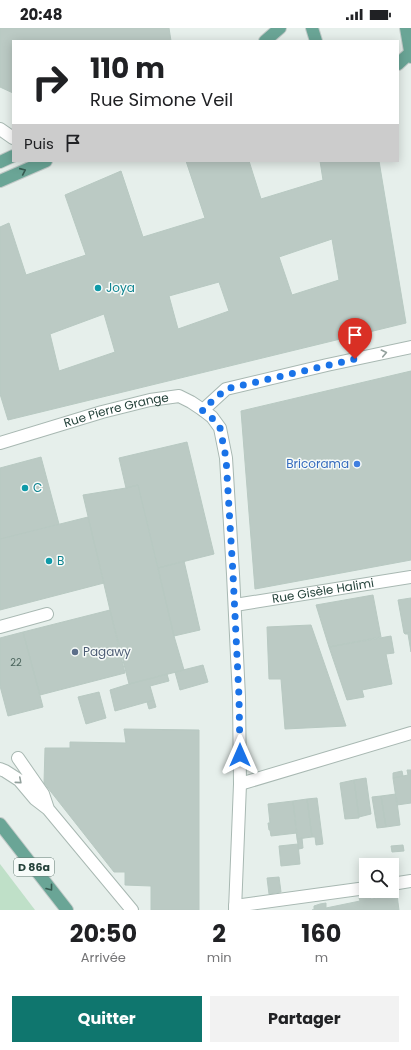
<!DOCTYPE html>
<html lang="fr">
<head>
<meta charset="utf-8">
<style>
  body { margin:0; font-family:Poppins,sans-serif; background:#f2f2f2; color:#202124; height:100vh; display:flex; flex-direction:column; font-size:15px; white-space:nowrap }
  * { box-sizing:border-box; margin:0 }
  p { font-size:13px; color:#757577 }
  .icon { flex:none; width:22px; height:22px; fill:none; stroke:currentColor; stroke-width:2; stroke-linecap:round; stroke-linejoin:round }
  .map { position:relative; height:882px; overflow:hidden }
  .sheet { display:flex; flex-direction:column; background:#fff; flex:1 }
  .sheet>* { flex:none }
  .top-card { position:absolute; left:12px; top:12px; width:387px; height:122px; border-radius:0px; box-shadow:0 2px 10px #0003; background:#fff; color:#202124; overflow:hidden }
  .controls { position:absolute; left:359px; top:830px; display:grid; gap:8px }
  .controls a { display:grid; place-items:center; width:40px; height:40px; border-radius:0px; background:#fff; box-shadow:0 2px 10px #0003; font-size:20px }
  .pin { position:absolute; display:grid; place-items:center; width:34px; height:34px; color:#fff; margin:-41px -17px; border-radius:50% 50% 50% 0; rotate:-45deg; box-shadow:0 0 4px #0007 }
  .pin .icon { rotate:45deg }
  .me { position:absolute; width:44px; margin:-22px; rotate:0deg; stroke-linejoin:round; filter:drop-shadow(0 0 3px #0008) }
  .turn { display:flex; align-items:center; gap:14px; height:84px; padding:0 12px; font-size:18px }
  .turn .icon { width:52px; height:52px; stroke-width:2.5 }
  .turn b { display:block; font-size:28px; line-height:34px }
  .then { display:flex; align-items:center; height:38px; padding:0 12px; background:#0003; gap:8px; font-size:15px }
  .eta { display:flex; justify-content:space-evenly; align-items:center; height:68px; text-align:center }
  .eta b { font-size:24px; font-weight:700; line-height:28px }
  .action { display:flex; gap:8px; margin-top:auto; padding:8px 12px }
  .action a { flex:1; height:46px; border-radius:0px; background:#0f766e; color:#fff; font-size:16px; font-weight:700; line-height:46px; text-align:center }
  .action a+a { background:#f2f2f2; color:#202124 }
  .status { display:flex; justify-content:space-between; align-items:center; height:28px; padding:0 20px; background:#fff; direction:ltr }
  .status svg { height:11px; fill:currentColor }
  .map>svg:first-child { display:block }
  .green { fill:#bfe0c8 }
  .building { fill:#bbcac4; stroke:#b8c9c2; fill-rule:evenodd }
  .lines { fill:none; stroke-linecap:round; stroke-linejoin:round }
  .service-casing { stroke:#a8b8b2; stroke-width:14 }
  .minor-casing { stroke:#a8b8b2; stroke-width:14 }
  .primary-casing { stroke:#c2cac8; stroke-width:14 }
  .service { stroke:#fff; stroke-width:12 }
  .minor { stroke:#fff; stroke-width:12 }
  .primary { stroke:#6aa596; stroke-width:12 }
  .oneway { stroke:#365b51 }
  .oneway2 { stroke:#92a09c }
  .route { stroke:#1a73e8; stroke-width:7; stroke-dasharray:0 12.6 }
  .culture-dot { fill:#0f9aa8; stroke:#f7fbf9; stroke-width:1.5 }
  .shop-dot { fill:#3f7fe0; stroke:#f7fbf9; stroke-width:1.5 }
  .service-dot { fill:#5c6f8a; stroke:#f7fbf9; stroke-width:1.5 }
  .labels { text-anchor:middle; stroke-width:3; stroke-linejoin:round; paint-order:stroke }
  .number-label { font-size:10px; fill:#4a645c }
  .shield { fill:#f7fbf9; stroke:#637a73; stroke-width:1 }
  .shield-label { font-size:11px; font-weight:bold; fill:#24423a }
  .culture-label { font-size:12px; fill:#0d838f; stroke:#f7fbf9; text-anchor:start }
  .street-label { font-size:12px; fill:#24423a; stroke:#f7fbf9 }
  .shop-label { font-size:12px; fill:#366cbe; stroke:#f7fbf9; text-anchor:end }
  .service-label { font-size:12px; fill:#4e5e75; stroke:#f7fbf9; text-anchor:start }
</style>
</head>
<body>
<div class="status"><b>20:48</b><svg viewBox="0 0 49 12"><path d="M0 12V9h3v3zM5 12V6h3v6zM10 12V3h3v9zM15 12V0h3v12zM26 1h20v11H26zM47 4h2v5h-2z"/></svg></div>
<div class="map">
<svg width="411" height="882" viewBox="0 0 411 882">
  <rect width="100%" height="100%" fill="#e6efeb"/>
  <path class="green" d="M0,836L35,882H0Z"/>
  <path class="building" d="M0,0H169L171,13H13V65L0,59Z
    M186,133H249L261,171L323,152L320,133H379L406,295L8,392L0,366V199L9,195L26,247L86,227L65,167L121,143L143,209L205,190ZM332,211L339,252L292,267L279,229ZM219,254L229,283L178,301L169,268ZM104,286L115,324L59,343L50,306Z
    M411,343V532L255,561L241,383Z
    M187,414L214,526L158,540L138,457L126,460L119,430Z
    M41,429L59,496L0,511V440Z
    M138,457L174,608L184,642L129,656L110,582L83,467L126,460Z
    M88,489L104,555L0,582V511Z
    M184,533L200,602L174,608L158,540Z
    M373,567L381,609L329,619L316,577Z
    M411,570V604L404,605L398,572Z
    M110,582L125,645L40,667L23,604Z
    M311,597L346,698L285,701L281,651H269L267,599Z
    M23,604L43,679L8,688L0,658V610Z
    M411,604V624L408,606H405L404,605Z
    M391,608L394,625L386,626L392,656L362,662L364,669L347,672L329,619Z
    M203,637L208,654L180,662L175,644Z
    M167,646L169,653L150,658L154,672L115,683L110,662L129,656Z
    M99,664L106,690L86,696L78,669Z
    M154,672L156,679L149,681L147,674Z
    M124,701L199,702V882H151V858L125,857V844H114L44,755L45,720H70V714L126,715Z
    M407,742H411V775L397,777L393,750L408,747Z
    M402,743L403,748L393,750V745Z
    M366,750L371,786L359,789L354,752Z
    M354,752L359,790L345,791L340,755Z
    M396,766L400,797L386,799L381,768Z
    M381,768L386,799L377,800L372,769Z
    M317,770L323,816L316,817L315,809H312L307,771Z
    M307,771L312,809L297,811L293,773Z
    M293,773L297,805L271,808L270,802H269L268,795H270L268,776Z
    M302,810L303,820L299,821L297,811Z
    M298,816L300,836L281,838L279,818Z
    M403,817L404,823L392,824L391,818Z
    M279,849L281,864L269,866L267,850Z
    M370,867L371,871L397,867L399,882H312H314V878L320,876L326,875V880L360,873L359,870Z"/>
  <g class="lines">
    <defs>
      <path id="service" d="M0,599L47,586
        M18,730L43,766L48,781L132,882
        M0,741L5,743L19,752L35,771L48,781
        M392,856L411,853
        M235,878L366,860"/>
      <g id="minor">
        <path d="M0,101L13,110"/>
        <path d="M203,382L226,361L327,337L411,319"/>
        <path id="s1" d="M0,415L102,384L150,372L179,368L191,374L203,382L212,389L220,400L226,430L233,546L239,669L240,756L235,882"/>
        <path id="s2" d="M235,577L411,549"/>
        <path d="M240,756L411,705"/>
      </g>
      <path id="primary" d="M312,0L316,13
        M406,0L411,29
        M265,13L280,0
        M398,36L410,25
        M0,134L13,128
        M0,153L46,133
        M0,796L67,882"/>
    </defs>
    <use href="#service" class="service-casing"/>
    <use href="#minor" class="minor-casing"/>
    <use href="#primary" class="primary-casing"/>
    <use href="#service" class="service"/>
    <use href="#minor" class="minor"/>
    <use href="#primary" class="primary"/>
  </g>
  <defs><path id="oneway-chevron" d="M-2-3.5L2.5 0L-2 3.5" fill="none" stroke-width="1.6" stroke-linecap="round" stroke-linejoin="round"/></defs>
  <g class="oneway">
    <use href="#oneway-chevron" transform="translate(23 143) rotate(-24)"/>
    <use href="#oneway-chevron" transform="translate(50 860) rotate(52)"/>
  </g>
  <g class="oneway2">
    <use href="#oneway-chevron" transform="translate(384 325) rotate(-12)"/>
    <use href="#oneway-chevron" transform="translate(19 753) rotate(41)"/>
  </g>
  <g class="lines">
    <path class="route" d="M240,727L239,669L233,546L226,430L220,400L212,390L202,382L226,361L355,331"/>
  </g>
  <g class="culture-dot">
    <circle cx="98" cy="260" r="4"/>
    <circle cx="25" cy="460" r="4"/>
    <circle cx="49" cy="533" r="4"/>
  </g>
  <circle class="shop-dot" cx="357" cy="436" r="4"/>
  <circle class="service-dot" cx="75" cy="624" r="4"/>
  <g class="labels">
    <g class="number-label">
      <text x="16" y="638">22</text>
    </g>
    <rect class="shield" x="14" y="830" width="40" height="18" rx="3"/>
    <g class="shield-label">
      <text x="34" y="843">D 86a</text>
    </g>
    <g class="culture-label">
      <text x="106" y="264">Joya</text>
      <text x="33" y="464">C</text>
      <text x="57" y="537">B</text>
    </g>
    <g class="street-label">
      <text dy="4" stroke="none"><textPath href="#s1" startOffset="121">Rue Pierre Grange</textPath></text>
      <text dy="4" stroke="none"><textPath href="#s2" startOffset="89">Rue Gisèle Halimi</textPath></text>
    </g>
    <g class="shop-label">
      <text x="349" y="440">Bricorama</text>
    </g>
    <g class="service-label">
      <text x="83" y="628">Pagawy</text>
    </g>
  </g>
</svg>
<div class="controls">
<a><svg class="icon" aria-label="search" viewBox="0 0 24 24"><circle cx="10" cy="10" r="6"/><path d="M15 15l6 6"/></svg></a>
</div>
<div class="pin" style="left:355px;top:331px;background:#d93025"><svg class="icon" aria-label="arrive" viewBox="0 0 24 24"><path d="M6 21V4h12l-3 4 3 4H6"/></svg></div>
<svg class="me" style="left:240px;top:727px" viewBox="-20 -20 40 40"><path d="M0-17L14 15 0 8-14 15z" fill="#1a73e8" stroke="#fff" stroke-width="4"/></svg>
<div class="top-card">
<div class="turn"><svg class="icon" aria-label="right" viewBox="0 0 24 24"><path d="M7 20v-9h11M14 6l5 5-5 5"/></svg><div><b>110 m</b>Rue Simone Veil</div></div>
<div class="then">Puis<svg class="icon" aria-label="arrive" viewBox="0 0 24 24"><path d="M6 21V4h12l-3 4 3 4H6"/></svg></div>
</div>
</div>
<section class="sheet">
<div class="eta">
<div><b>20:50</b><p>Arrivée</p></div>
<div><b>2</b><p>min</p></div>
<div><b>160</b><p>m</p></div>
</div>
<div class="action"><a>Quitter</a><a>Partager</a></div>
</section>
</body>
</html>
